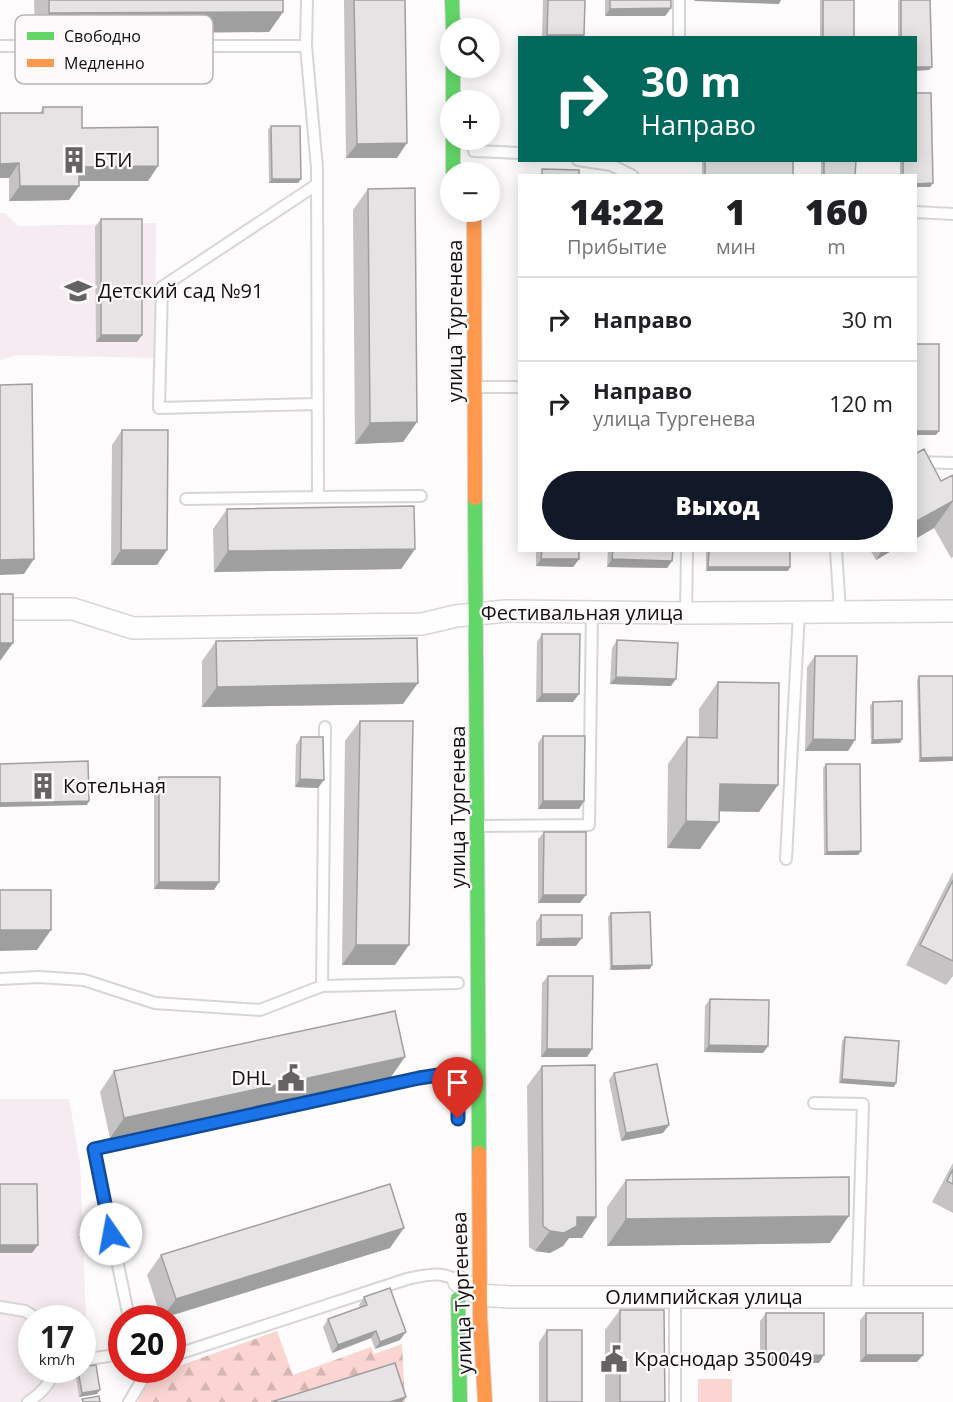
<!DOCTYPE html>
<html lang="ru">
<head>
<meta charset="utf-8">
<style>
  body { margin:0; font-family:"Open Sans",sans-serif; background:#f6f6f6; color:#202124; height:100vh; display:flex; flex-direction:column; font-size:22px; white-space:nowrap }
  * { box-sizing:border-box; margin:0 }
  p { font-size:20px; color:#757577 }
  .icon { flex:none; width:33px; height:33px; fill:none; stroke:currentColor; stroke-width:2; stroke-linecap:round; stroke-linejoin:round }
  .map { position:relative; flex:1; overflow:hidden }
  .drawer { position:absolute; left:518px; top:174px; width:399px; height:378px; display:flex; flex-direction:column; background:#fff; border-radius:0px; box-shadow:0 3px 15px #0003 }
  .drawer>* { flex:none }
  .top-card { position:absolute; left:518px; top:36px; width:399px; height:126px; border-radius:0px; box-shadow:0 3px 15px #0003; background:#00695c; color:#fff; overflow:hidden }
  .fabs { position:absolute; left:440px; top:18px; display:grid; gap:12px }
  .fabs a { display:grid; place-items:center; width:60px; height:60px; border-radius:50%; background:#fff; box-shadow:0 3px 15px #0003; font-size:30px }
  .speed { position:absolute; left:18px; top:1305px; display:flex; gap:12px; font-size:30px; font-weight:700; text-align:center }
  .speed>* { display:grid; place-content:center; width:78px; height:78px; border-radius:50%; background:#fff; box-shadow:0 3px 15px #0003; line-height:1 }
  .speed small { font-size:15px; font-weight:400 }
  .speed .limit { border:9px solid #d22; background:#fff; color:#111 }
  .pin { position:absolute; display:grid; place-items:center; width:51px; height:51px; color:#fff; margin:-62px -26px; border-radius:50% 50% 50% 0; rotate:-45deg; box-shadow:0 0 6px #0007 }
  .pin .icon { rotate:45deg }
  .me { position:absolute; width:66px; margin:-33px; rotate:348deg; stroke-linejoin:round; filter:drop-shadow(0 0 4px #0008) }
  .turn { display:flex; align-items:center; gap:21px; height:126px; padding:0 24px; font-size:27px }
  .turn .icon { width:78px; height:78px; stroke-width:2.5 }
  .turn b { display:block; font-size:42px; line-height:51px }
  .eta { display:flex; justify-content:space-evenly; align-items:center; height:102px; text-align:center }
  .eta b { font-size:36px; font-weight:800; line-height:42px }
  .button { display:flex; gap:12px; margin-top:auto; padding:12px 24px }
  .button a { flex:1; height:69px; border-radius:36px; background:#111827; color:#fff; font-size:24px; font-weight:800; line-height:69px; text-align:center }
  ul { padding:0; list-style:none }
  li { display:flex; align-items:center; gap:18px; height:84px; padding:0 24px; border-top:2px solid #e0e0e0 }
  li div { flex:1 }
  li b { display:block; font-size:22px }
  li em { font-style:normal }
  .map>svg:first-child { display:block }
  .built { fill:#f5ebf0 }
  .forest { fill:url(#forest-firs) }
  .green { fill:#fbd5d2 }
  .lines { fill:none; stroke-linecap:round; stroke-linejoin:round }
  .lane-casing { stroke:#d8d5d6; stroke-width:14 }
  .street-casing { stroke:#d8d5d6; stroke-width:24 }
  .fast-casing { stroke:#d8d7d8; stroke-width:16 }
  .slow-casing { stroke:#d8d7d8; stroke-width:16 }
  .lane { stroke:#fffeff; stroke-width:10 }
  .street { stroke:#fffeff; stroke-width:21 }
  .fast { stroke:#63d668; stroke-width:14 }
  .slow { stroke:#ff974d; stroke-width:14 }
  .wall { fill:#c5c3c4 }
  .shaded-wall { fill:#a09fa0 }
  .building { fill:#e5e3e4; stroke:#a09fa0; stroke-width:1.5 }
  .route-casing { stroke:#114b97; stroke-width:15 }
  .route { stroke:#1a73e8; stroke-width:10 }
  .labels { text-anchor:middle; stroke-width:4.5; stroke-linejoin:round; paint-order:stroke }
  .poi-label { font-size:20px; fill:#131011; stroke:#fefafc; text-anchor:start }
  .street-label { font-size:20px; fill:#131011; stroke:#fefafc }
  .key { fill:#fefafc; stroke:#b8b4b6; stroke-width:1.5 }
  .key-label { font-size:16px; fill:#131011 }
</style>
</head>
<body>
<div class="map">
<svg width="953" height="1402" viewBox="0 0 953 1402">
  <defs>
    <pattern id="forest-firs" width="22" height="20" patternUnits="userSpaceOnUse" patternTransform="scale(1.5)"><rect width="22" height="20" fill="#fbd5d2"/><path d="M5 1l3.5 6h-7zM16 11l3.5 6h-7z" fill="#d6b6b3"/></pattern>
  </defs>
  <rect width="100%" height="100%" fill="#fdfbfc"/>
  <path class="built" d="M0,213H5L18,226L156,223L155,358L19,355L0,360Z
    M0,1099H69L80,1163L87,1345H83L82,1318H32V1370H75L80,1402H0Z"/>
  <path class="forest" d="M277,1331L293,1375L371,1347L374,1354L402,1344L405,1402H138L150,1376L172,1370L173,1368Z"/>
  <path class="green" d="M698,1379H732V1402H698Z"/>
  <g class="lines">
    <defs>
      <path id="lane" d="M307,0L306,46L317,168L318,497L421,496
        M679,38V0
        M0,46H306
        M474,151L519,153
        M578,160L611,165V160
        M611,165L633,176
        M316,185L162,287L159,408L317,404
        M915,212L953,214
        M478,387H519
        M915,462L953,463
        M186,499L318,497
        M836,550L840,612
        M686,613L687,550
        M325,727L322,986L458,983
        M479,826L589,825L592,612
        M786,859L799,612
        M0,979L39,977L84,980L155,1003L260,1010L322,986
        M814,1103L863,1104L857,1297
        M675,1297V1402
        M0,1307L25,1311L36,1318
        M129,1318L94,1149L419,1078L458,1072
        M172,1356L407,1279C426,1275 442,1270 459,1282
        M82,1360L122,1354
        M28,1402C40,1394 51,1384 54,1370
        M129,1402L148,1370"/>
      <path id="street" d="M0,609H73L133,628L422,624L456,616L506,611L686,613L953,611
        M459,1282L480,1295L510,1297H953"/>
      <path id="fast" d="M452,0L453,28
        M453,68V100
        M453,140V172
        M475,498L479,1153
        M458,1299L460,1402"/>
      <path id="slow" d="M474,212L475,498
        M479,1153L480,1317L485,1402"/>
    </defs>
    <use href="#lane" class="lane-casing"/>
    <use href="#street" class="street-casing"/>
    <use href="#fast" class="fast-casing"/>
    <use href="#slow" class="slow-casing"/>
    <use href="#lane" class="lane"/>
    <use href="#street" class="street"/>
    <use href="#fast" class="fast"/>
    <use href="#slow" class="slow"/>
  </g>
  <path class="wall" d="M34,0H283V12L269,32L35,34Z
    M344,0H405L397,158H346Z
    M543,0H585L583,38H542Z
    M605,0H671V8L665,16H605Z
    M820,0H854V38H820Z
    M898,0H930L929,70L915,38H898Z
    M43,107L82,128L148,181H79V186L69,200L9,201V178H0V113H40Z
    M271,126L301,179L298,183H269L268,130Z
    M702,160H793V176H702Z
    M821,160H856L855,176H821Z
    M900,160H915L933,183L930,187H915V176H900Z
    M368,189L417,422L403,442L355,444L353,210Z
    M101,219L142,335L137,342H96L95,227Z
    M122,430L157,565H111L112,445Z
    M915,454L941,481L953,475V557L951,558L934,528L915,539Z
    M227,509L415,549L401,569L214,572L213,529Z
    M536,550H579V559L573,567L536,566Z
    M608,550H673L672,561L667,568L607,567Z
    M706,550H790L788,571H706Z
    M870,550H893L876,560Z
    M542,634L573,702H536L537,642Z
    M617,640L671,686L610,684L612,648Z
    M216,641L403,704L202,707V661Z
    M815,656L848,751H805L807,667Z
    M919,676H953V761L919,762L917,680Z
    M718,682L759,812L719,811L700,849L667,848L668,764L687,737H699V709Z
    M873,702L902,739L900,743L871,744L870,706Z
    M360,721L395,965H342L345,741Z
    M543,736L584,801L579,809H538V743Z
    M301,737L318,788L295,787L296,745Z
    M826,764L858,855H824L823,768Z
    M159,777L214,890L154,889V785Z
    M544,832L580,903H538V839Z
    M953,872V976L946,985L906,965Z
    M611,913L650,969L610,970L608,917Z
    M541,915L576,946H536V922Z
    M548,976L592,1049L587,1057H541L542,983Z
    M710,999L768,1046L763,1053L704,1052L705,1006Z
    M845,1037L896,1083L894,1087L839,1083L842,1041Z
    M542,1066L596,1217L582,1238H569L563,1246L550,1253L535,1251L529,1247L527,1086Z
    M114,1071L391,1077L110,1138L100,1092Z
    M614,1073L663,1133L621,1141L609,1080Z
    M953,1163V1213L932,1202Z
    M626,1180L830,1243L607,1246V1207Z
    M390,1248L164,1318H161L147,1275L161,1255Z
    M364,1297L400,1340L375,1349L371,1338L332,1353L323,1327L328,1319L360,1308L359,1305Z
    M620,1310L665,1402H605V1330Z
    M766,1313L819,1363H760V1321Z
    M866,1313L917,1362H860V1320Z
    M547,1330L582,1402H539V1342Z
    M76,1370H82L97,1394L79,1397L75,1371Z"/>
  <path class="shaded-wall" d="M695,0H781L779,4L694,1Z
    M671,8L665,16H605L610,9Z
    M283,12L269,32L35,34L49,13Z
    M547,35H584L583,38H545Z
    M915,67H932L929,70L915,71Z
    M407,143L397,158H346L357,144Z
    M19,163L9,178H0V164Z
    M158,166L148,181H68L79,167Z
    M272,179H301L298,183H269Z
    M933,183L930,187H915V184Z
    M20,186H79L69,200L9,201Z
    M101,335H142L137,342H96Z
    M417,422L403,442L355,444L370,423Z
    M915,431H939L936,435H915Z
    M953,501L934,528L915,539V522Z
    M415,549L401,569L214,572L228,551Z
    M121,550H167L157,565H111Z
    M882,550H893L876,560Z
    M34,559L24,574L0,575V560Z
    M541,559H579L573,567L536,566Z
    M612,559L672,561L667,568L607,567Z
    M708,567H790L788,571H706Z
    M0,643H13L0,661Z
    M616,677L676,679L671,686L610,684Z
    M418,683L403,704L202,707L217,687Z
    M542,694H579L573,702H536Z
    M813,739L855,740L848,751H805Z
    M902,739L900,743L871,744L873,740Z
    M953,757V761L919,762L921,758Z
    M300,779L324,780L318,788L295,787Z
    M720,784L778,785L759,812L701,811Z
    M89,801L87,805L0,807V803Z
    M543,801H584L579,809H538Z
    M686,821L719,822L700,849L667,848Z
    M861,851L858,855H824L827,852Z
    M159,882H219L214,890L154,889Z
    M543,895H586L580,903H538Z
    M0,930H51L37,950L0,951Z
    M582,938L576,946H536L541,939Z
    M356,945H409L395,965H342Z
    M652,965L650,969L610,970L612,966Z
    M709,1045L768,1046L763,1053L704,1052Z
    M547,1049H592L587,1057H541Z
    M405,1057L391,1077L110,1138L124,1118Z
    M842,1079L896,1083L894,1087L839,1083Z
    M669,1125L663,1133L621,1141L626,1133Z
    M849,1216L830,1243L607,1246L626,1219Z
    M577,1217H596L582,1238H569L563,1246L550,1253L535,1251L550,1231Z
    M404,1228L390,1248L162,1318L176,1299Z
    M0,1245H38L32,1253H0Z
    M376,1331L371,1338L332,1353L338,1345Z
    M406,1332L400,1340L375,1349L380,1342Z
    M824,1355L819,1363H760L766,1356Z
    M866,1355H923L917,1362H860Z
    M100,1390L97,1394L79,1397L82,1393Z
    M406,1397L402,1402H390Z"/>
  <path class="building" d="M49,0H283V12L49,13Z
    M354,0H405L407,143L357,144Z
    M548,0H585L584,35H547Z
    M610,0H671V8L610,9Z
    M823,0H854V38H823Z
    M901,0H930L932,67H915V38H901Z
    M915,93H931L933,183L915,184V176H903V160H915Z
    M43,107H82V128L158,127V166L79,167V186H20L19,163L0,164V113H43Z
    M271,126H300L301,179H272Z
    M705,160H793V176H705Z
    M824,160H856L855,176H824Z
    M542,169L579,170V176H542Z
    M415,188L417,422L370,423L368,189Z
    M101,219H142V335H101Z
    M915,344H939V431H915Z
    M32,384L34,559L0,560V385Z
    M122,430H168L167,550H121Z
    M924,449L941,481L953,475V501L915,522V454Z
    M414,506L415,549L228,551L227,509Z
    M542,550H579V559H541Z
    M613,550H673L672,561L612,559Z
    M709,550H790V567H708Z
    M0,594H13V643H0Z
    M542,634H580L579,694H542Z
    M417,638L418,683L217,687L216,641Z
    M617,640L678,643L676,679L616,677Z
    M815,656H857L855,740L813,739Z
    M919,676H953V757L921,758Z
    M718,682L779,683L778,785L720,784L719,822L686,821L687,737L717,738Z
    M902,701V739L873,740V702Z
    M360,721H413L409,945H356Z
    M543,736H585L584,801H543Z
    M301,737H323L324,780L300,779Z
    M88,761L89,801L0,803V764Z
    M826,764H860L861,851L827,852Z
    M159,777H220L219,882H159Z
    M544,832H586V895H543Z
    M953,880V961L920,945Z
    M0,890H51V930H0Z
    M650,912L652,965L612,966L611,913Z
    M541,915H582V938L541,939Z
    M548,976H593L592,1049H547Z
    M710,999L769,1000L768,1046L709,1045Z
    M395,1011L405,1057L124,1118L114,1071Z
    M845,1037L899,1041L896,1083L842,1079Z
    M657,1064L669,1125L626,1133L614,1073Z
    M595,1065L596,1217H577V1226L564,1233L550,1231L543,1226L542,1066Z
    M953,1169V1184L947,1181Z
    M849,1177V1216L626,1219V1180Z
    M0,1184H37L38,1245H0Z
    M390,1184L404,1228L176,1299L161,1255Z
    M390,1288L406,1332L380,1342L376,1331L338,1345L328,1319L367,1305L364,1297Z
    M620,1310H664L665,1402H620Z
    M766,1313H824V1355L766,1356Z
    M866,1313H923V1355H866Z
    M547,1330H582V1402H547Z
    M395,1363L406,1397L390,1402H271Z
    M96,1365L100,1390L82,1393L78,1370H82V1367Z
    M99,1396L100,1402H83L82,1399Z"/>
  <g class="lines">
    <defs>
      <path id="route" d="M111,1234L94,1149L419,1078L458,1072V1119"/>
    </defs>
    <use href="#route" class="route-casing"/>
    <use href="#route" class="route"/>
  </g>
  <defs>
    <symbol id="building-bare" viewBox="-9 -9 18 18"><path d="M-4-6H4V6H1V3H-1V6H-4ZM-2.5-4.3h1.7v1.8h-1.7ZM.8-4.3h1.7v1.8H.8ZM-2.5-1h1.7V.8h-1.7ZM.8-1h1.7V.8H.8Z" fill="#656263" stroke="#fefafc" stroke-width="2.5" paint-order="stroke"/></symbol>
    <symbol id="school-bare" viewBox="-9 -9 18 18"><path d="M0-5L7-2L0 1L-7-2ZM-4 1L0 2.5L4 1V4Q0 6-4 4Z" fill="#656263" stroke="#fefafc" stroke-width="2.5" paint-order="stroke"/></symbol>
    <symbol id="civic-bare" viewBox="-9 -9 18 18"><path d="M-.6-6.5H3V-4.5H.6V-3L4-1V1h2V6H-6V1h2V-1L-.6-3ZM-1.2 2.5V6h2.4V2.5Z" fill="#656263" stroke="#fefafc" stroke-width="2.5" paint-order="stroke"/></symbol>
  </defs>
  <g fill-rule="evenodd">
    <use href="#building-bare" x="55" y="141" width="38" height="38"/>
    <use href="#school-bare" x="59" y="272" width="38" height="38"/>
    <use href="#building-bare" x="24" y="767" width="38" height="38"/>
    <use href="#civic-bare" x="272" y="1059" width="38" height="38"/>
    <use href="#civic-bare" x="595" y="1340" width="38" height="38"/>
  </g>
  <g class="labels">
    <g class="poi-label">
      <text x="94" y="167">БТИ</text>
      <text x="98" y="298">Детский сад №91</text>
      <text x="63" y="793">Котельная</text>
      <text x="271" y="1085" text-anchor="end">DHL</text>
      <text x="634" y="1366">Краснодар 350049</text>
    </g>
    <g class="street-label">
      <text transform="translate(455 321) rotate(-90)" y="7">улица Тургенева</text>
      <text x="582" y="620">Фестивальная улица</text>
      <text transform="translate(458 807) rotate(-90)" y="7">улица Тургенева</text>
      <text transform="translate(462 1293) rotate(-92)" y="7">улица Тургенева</text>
      <text x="704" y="1304">Олимпийская улица</text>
    </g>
  </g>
  <rect x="15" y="15" width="198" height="69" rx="9" class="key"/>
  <rect x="27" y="32" width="27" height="8" fill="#63d668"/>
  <rect x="27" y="59" width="27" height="8" fill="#ff974d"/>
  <g class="key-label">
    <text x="64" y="42">Свободно</text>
    <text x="64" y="69">Медленно</text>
  </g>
</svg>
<div class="fabs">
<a><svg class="icon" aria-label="search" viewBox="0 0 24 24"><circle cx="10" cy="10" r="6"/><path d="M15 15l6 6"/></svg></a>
<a>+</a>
<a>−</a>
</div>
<div class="speed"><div>17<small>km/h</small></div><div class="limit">20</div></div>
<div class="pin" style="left:458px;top:1119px;background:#d93025"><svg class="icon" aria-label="arrive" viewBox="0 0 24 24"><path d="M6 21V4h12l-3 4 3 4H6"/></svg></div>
<svg class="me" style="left:111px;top:1234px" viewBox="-20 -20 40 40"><circle r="19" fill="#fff"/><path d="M0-13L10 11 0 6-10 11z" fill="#1a73e8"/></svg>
<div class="top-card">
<div class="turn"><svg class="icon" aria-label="right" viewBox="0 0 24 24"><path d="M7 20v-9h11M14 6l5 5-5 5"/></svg><div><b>30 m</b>Направо</div></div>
</div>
<section class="drawer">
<div class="eta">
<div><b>14:22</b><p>Прибытие</p></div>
<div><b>1</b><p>мин</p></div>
<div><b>160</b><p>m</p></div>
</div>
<ul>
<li><svg class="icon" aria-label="right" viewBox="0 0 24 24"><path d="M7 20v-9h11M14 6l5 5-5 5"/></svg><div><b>Направо</b></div><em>30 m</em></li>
<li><svg class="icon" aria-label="right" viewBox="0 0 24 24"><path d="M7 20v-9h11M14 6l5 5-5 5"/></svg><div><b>Направо</b><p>улица Тургенева</p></div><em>120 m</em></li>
</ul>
<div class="button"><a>Выход</a></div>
</section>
</div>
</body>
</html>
